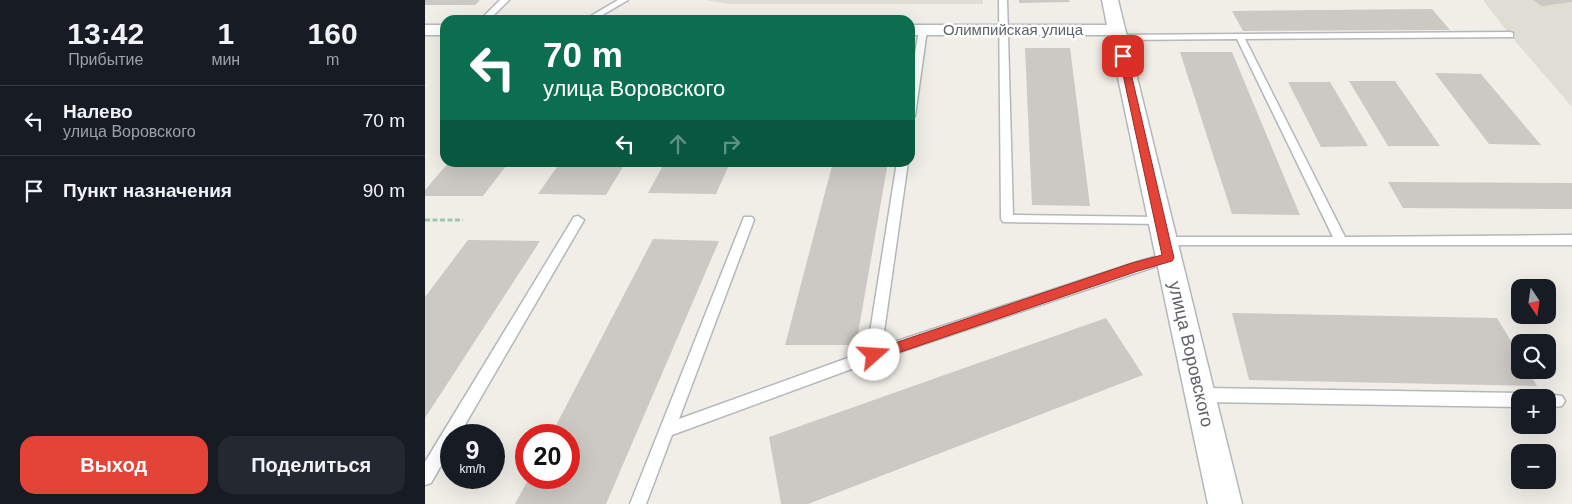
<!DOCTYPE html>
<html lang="ru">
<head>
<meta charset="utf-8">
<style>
  body { margin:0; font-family:Helvetica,sans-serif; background:#242831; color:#f1f3f6; height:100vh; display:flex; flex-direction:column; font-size:19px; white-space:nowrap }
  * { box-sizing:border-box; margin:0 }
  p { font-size:16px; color:#9ea1a6 }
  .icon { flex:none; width:28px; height:28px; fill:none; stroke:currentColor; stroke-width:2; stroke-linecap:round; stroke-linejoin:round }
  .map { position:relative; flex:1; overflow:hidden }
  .details { display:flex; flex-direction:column; background:#171b24; width:425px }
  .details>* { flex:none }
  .top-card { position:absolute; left:15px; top:15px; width:475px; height:152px; border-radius:15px; box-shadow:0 5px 20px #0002; background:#0b6e4f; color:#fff; overflow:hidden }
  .needle { width:32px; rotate:167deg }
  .fabs { position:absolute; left:1086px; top:279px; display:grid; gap:10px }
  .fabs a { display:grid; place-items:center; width:45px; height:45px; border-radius:10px; background:#171b24; box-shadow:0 5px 20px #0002; font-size:25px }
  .speed { position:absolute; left:15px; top:424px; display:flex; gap:10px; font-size:25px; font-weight:700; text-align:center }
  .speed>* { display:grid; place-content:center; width:65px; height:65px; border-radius:50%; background:#171b24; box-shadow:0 5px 20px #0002; line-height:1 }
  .speed small { font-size:12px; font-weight:400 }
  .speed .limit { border:8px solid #d22; background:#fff; color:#111 }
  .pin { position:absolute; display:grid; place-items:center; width:42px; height:42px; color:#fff; margin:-21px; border-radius:10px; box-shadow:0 2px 8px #0006 }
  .me { position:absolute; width:55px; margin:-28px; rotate:71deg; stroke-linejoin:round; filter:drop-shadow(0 0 4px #0008) }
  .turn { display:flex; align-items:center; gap:18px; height:105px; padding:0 20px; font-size:22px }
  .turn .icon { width:65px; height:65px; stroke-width:2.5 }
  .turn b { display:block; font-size:35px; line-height:42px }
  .lanes { display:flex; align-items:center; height:48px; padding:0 20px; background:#0003; justify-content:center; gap:25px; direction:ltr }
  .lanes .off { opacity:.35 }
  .eta { display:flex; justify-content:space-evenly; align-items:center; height:85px; text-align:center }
  .eta b { font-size:30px; font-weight:800; line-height:35px }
  .primary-button { display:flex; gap:10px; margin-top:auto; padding:10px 20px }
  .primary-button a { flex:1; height:58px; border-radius:15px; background:#e44438; color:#fff; font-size:20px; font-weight:800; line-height:58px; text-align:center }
  .primary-button a+a { background:#242831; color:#f1f3f6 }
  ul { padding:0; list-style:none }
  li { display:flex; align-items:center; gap:15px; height:70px; padding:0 20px; border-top:1px solid #363941 }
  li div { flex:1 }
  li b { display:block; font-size:19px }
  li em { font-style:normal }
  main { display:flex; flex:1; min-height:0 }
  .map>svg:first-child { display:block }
  .education { fill:#e0ddd5 }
  .building { fill:#ccc9c4 }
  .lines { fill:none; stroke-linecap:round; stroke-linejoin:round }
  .service-casing { stroke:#b4b7bb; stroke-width:3 }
  .minor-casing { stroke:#b4b7bb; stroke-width:3 }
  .path { stroke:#9ec7a9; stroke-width:3; stroke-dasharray:5 2.5; stroke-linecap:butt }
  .service { fill:#fff; fill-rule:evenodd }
  .minor { fill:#fff; fill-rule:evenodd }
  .route { fill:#e44438; stroke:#942c24 }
  .labels { text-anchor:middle; stroke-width:5; stroke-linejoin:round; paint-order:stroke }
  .far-street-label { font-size:15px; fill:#5e6267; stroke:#fff }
  .street-label { font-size:18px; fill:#5e6267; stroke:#fff }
</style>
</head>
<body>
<main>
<section class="details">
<div class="eta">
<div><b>13:42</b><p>Прибытие</p></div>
<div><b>1</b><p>мин</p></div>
<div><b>160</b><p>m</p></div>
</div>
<ul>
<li><svg class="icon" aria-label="left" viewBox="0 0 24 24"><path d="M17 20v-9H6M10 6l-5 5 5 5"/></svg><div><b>Налево</b><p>улица Воровского</p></div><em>70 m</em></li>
<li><svg class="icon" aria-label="arrive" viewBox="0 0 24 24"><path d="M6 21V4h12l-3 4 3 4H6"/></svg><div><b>Пункт назначения</b></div><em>90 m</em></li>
</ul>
<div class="primary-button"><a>Выход</a><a>Поделиться</a></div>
</section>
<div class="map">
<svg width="1147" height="504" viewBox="0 0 1147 504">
  <rect width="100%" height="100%" fill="#f0eee7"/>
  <path class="education" d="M281,0H558V4H303Z
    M1058,0H1147V107L1085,35Z"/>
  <path class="building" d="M0,0H55L50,5H0Z
    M594,0H644L645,2L594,3Z
    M1108,0H1147V2L1117,6Z
    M1007,9L1025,30L818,31L807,11Z
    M600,48H645L665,206L607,205Z
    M755,52H807L875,215L807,214Z
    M1010,73L1056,74L1116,145L1064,144Z
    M924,81H970L1015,146H963Z
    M863,82H905L943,146L896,147Z
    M24,162H84L58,196H0V190Z
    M240,162H279L305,163L291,194L223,193Z
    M408,162H463L431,345H360Z
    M134,164L199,165L181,195L113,194Z
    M963,182L1147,183V209L978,208Z
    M228,239L294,241L181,504H90L104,478H144V435H126Z
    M43,240L115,241L0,418V297Z
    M807,313L1072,318L1095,356V370H1103L1112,386L824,380Z
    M681,318L718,375L383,504H356L344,437Z"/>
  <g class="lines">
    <defs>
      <path id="service" d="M75,0H84L64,20H55Z
        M193,0H203L169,20H159Z
        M574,0H582L588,215L735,217L741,221L739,224L578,222L576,219Z
        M498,27L502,30L490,116L485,119V84L494,30Z
        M1085,32L1088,33V37L820,39L920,237L1147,235V245H736L734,242L736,239L740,237H908L812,39L694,40L691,39V35Z
        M472,162H483L457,346L712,262L743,253L747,255L749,258L747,261L451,360L247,435L221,504H205L319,217H327L329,220L254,419L442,351Z
        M153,216L159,220L34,435H26V448L6,483L0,485V462L149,217Z
        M776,388L1095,393L1101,398H1095V407L776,402L771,400L769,395L771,390Z
        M1122,394L1137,396L1140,401L1137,406L1122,408V398H1116Z"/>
      <path id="minor" d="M677,0H693L817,504H783L684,35H485V25H682Z
        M0,25H20V35H0Z"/>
    </defs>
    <use href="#service" class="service-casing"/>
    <use href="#minor" class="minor-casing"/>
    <path class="path" d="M0,220H38"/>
    <use href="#service" class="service"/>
    <use href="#minor" class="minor"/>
  </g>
  <path class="route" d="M695,54L702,56L749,258L747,261L713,271L449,361L444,359L442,355L444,351L449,350L707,263L737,255L694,56Z"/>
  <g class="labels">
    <g class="far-street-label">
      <text x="588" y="35">Олимпийская улица</text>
    </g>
    <g class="street-label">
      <text transform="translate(766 354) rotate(77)" y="6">улица Воровского</text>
    </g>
  </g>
</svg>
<div class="fabs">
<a><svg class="needle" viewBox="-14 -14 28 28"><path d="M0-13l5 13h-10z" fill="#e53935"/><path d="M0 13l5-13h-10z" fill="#9ea1a6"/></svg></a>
<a><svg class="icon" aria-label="search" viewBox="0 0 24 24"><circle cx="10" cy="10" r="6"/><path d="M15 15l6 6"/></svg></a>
<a>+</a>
<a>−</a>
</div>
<div class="speed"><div>9<small>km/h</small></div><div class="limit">20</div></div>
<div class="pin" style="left:698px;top:56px;background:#d93025"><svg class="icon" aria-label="arrive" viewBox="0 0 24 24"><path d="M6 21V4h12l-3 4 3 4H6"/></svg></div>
<svg class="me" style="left:449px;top:355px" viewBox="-20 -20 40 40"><circle r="19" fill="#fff"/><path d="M0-13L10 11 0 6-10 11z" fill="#e44438"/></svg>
<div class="top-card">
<div class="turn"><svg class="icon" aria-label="left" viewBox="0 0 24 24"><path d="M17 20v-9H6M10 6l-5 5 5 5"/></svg><div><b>70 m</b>улица Воровского</div></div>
<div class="lanes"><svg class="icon" aria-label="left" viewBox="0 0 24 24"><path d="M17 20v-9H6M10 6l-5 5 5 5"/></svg><svg class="icon off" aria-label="ahead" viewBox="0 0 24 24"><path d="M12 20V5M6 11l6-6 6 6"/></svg><svg class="icon off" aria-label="right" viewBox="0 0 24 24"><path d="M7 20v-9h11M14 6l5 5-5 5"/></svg></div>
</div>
</div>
</main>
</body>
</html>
